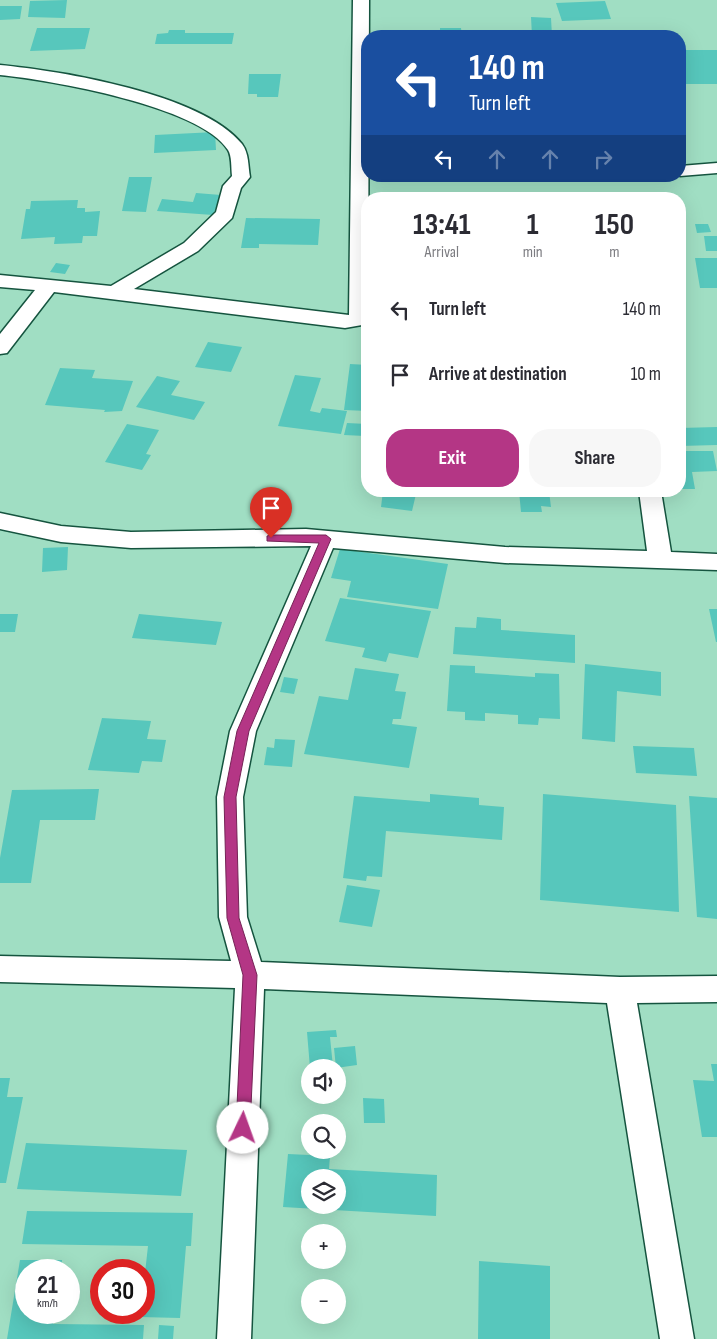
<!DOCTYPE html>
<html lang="en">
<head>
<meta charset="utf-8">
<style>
  body { margin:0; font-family:"Sofia Sans Condensed",sans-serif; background:#f7f7f7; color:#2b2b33; height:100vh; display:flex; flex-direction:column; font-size:19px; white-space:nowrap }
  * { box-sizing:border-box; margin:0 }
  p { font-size:16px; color:#7c7c81 }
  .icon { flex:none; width:28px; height:28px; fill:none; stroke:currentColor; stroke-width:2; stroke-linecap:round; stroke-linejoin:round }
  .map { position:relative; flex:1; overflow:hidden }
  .drawer { position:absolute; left:361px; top:192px; width:325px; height:305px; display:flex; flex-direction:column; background:#fff; border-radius:20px; box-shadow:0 5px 20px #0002 }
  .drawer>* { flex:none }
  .top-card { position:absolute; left:361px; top:30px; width:325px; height:152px; border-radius:20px; box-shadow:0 5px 20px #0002; background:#1a4fa0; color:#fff; overflow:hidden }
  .fabs { position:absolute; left:301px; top:1059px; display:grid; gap:10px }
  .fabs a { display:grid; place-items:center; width:45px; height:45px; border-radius:50%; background:#fff; box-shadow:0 5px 20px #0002; font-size:25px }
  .speed { position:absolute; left:15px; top:1259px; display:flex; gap:10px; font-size:25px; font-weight:700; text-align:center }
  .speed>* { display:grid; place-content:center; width:65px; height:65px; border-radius:50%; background:#fff; box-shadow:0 5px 20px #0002; line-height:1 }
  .speed small { font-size:12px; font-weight:400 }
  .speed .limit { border:8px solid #d22; background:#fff; color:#111 }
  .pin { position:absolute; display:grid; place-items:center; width:42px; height:42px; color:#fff; margin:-51px -21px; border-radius:50% 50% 50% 0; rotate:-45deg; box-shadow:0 0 5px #0007 }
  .pin .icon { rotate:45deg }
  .me { position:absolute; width:55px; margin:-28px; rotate:3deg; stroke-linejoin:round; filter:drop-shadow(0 0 4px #0008) }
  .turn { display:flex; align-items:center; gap:18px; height:105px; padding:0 25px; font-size:22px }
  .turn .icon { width:65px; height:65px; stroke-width:2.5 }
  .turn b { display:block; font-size:35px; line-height:42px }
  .lanes { display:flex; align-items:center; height:48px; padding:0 25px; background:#0003; justify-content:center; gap:25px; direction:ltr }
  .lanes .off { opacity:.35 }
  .eta { display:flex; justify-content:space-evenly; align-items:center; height:85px; text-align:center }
  .eta b { font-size:30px; font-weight:700; line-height:35px }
  .button { display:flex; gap:10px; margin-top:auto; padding:10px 25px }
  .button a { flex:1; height:58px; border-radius:20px; background:#b43685; color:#fff; font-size:20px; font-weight:700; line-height:58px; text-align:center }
  .button a+a { background:#f7f7f7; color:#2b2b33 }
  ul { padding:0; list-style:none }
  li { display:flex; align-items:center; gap:15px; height:65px; padding:0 25px }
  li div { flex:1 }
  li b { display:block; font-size:19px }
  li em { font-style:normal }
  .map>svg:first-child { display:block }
  .building { fill:#57c7bc; fill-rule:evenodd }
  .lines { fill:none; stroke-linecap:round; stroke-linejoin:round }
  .minor-casing { stroke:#15543f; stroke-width:3 }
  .minor { fill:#fff; fill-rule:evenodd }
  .route { fill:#b43685; stroke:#752356 }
</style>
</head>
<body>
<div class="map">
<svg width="717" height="1339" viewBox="0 0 717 1339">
  <rect width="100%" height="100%" fill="#a0dec3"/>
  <path class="building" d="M67,0L65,18L28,17L30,1Z
    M605,1L611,19L562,21L556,3Z
    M0,6H22L20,19L0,20Z
    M531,17L551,18L552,36H532Z
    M37,28H90L85,49L30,51Z
    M440,28H461L462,36H440Z
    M169,30H185V33H234L232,44H155L157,34L168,33Z
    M680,50H717V84H680Z
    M249,74H281L278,97H257V94H248Z
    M215,132L216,150L154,153L155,135Z
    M129,177H152L146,212L122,211Z
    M196,193L221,195L213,215L157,211L162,199L193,202Z
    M78,200L77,208H85V212L100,211L97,236H83L82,243L54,244L55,237L21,239L26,209H30L31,201Z
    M246,218L320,219L318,245L259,244V248H241Z
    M695,224H708L711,232L697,233Z
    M704,236H717V251H706Z
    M695,258H717V288H700Z
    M56,263L70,265L65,274L50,272Z
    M208,342L242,347L231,372L195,367Z
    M350,364L368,365V411L344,410Z
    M60,368L95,370L92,378L133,381L122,411L104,412L105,410L45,405Z
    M295,375L321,378L310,411L320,413L322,408L347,411L341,434L278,426Z
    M157,376L180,381L171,395L205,402L194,420L136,407Z
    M347,423L367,424L365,436L344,435Z
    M127,424L159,430L146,454L151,455L142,470L105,462Z
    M717,427V445L680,446V439H682L680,428Z
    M680,451H713L717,471L692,472L695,489H680Z
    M383,491H412L416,494L412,511L381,507Z
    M519,491H549L551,507L541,506L542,512H521Z
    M68,547L67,570L42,572L43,548Z
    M340,549L448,564L438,609L347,597L351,581L331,578Z
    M340,598L431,611L418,658L389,653L386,662L362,657L365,648L325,641Z
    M709,609H717V642H716Z
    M0,614H18L15,632H0Z
    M139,614L222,622L216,645L132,638Z
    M477,617L501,619V630L575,635V663L453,654L455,627L476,628Z
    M585,664L661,672V696L617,691L615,742L582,739Z
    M450,665L475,666V673L535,677V673L559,674L560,719L539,718L538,725L518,724V715L485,713V721L465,720V712L447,711Z
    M355,668L399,674L395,691L406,692L401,719H393L392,724L417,727L409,768L304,754L319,696L348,700Z
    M284,677L298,679L294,694L280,692Z
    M102,718L151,721L147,739L166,740L162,762L142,761L139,773L88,770Z
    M275,739L295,740L292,767L264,765L267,747L274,748Z
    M633,746L694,748L697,776L636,773Z
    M99,789L95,820H40L31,883H0V858L12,790Z
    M430,794L479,798V805L504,807L502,840L386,831L382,877L367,876L366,881L343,878L354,796L430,802Z
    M543,794L676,805L679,912L540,900Z
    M689,796L717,798V919L697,917Z
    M347,885L380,890L372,927L339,922Z
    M336,1030L337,1037H330L333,1067L310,1068L307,1032Z
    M355,1046L357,1065L336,1068L334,1048Z
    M711,1064H717V1137H702L693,1080L714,1081Z
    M0,1078H10L7,1097H23L6,1183H0Z
    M363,1098L384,1099L385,1123H364Z
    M26,1143L187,1150L181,1196L17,1189Z
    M288,1154L330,1156L329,1169L437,1175L436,1216L283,1207ZM310,1178H338V1205H310Z
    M27,1211L193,1213L191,1246H186L180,1318L140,1317V1312H144V1282L148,1246L22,1244Z
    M20,1260H62L61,1270H26V1312H55L53,1324L144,1325L143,1339H7Z
    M479,1261L550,1266V1339H478Z
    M159,1325L174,1326L173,1339H158Z"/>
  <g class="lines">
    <defs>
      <path id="minor" d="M353,0H369L368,318L362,325L345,328L54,292L7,353L0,354V334L35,290L0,287V275L111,286L184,243L216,212L223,186L232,176C231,168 232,156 228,150C200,106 50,80 0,75V65C62,71 202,94 242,144C249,153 248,166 250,177L241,188L232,218L198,251L134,289L349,315Z
        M717,163V173L680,176V166Z
        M639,491H661L671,552L717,554V570L505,563L333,548L256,731L243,797L247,917L261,962L620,977L717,976V1002L637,1003L694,1339H660L607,1003L264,989L251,1339H217L235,988L0,982V956L231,961L219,917L217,797L230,731L311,546L131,548L61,542L0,529V513L61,526L131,532L306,529L505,547L647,551Z"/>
    </defs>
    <use href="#minor" class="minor-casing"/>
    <use href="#minor" class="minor"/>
  </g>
  <path class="route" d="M271,535H326L331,539L249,731L236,797L239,918L257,975L250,1128L248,1133L243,1135L238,1133L236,1128L243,975L227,918L224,797L237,731L319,543L267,541V536Z"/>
</svg>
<div class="fabs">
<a><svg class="icon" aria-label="sound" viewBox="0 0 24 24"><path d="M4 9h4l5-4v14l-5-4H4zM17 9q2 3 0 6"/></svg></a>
<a><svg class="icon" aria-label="search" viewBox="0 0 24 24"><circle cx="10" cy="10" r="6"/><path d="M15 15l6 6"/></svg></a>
<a><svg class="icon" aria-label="layers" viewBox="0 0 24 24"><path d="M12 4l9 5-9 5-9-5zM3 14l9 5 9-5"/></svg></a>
<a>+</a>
<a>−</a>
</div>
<div class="speed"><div>21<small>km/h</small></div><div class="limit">30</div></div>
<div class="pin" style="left:271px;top:538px;background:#d93025"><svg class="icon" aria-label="arrive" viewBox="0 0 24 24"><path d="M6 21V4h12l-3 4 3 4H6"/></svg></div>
<svg class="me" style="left:243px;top:1128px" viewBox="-20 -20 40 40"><circle r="19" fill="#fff"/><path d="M0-13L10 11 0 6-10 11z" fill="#b43685"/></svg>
<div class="top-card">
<div class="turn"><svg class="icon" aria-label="left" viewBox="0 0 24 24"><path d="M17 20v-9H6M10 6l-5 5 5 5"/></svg><div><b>140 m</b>Turn left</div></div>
<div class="lanes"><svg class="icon" aria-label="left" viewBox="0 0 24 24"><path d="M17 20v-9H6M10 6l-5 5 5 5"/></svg><svg class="icon off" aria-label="ahead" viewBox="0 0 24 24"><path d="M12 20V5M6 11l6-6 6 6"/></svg><svg class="icon off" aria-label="ahead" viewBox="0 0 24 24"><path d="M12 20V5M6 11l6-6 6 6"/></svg><svg class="icon off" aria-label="right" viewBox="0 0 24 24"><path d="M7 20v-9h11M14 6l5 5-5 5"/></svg></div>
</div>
<section class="drawer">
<div class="eta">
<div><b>13:41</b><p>Arrival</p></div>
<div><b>1</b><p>min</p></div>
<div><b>150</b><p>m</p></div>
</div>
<ul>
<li><svg class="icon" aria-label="left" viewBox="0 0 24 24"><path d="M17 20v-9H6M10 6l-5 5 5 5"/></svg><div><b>Turn left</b></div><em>140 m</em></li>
<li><svg class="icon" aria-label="arrive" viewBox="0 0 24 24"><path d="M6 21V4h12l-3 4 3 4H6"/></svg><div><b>Arrive at destination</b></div><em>10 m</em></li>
</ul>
<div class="button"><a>Exit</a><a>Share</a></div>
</section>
</div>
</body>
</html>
